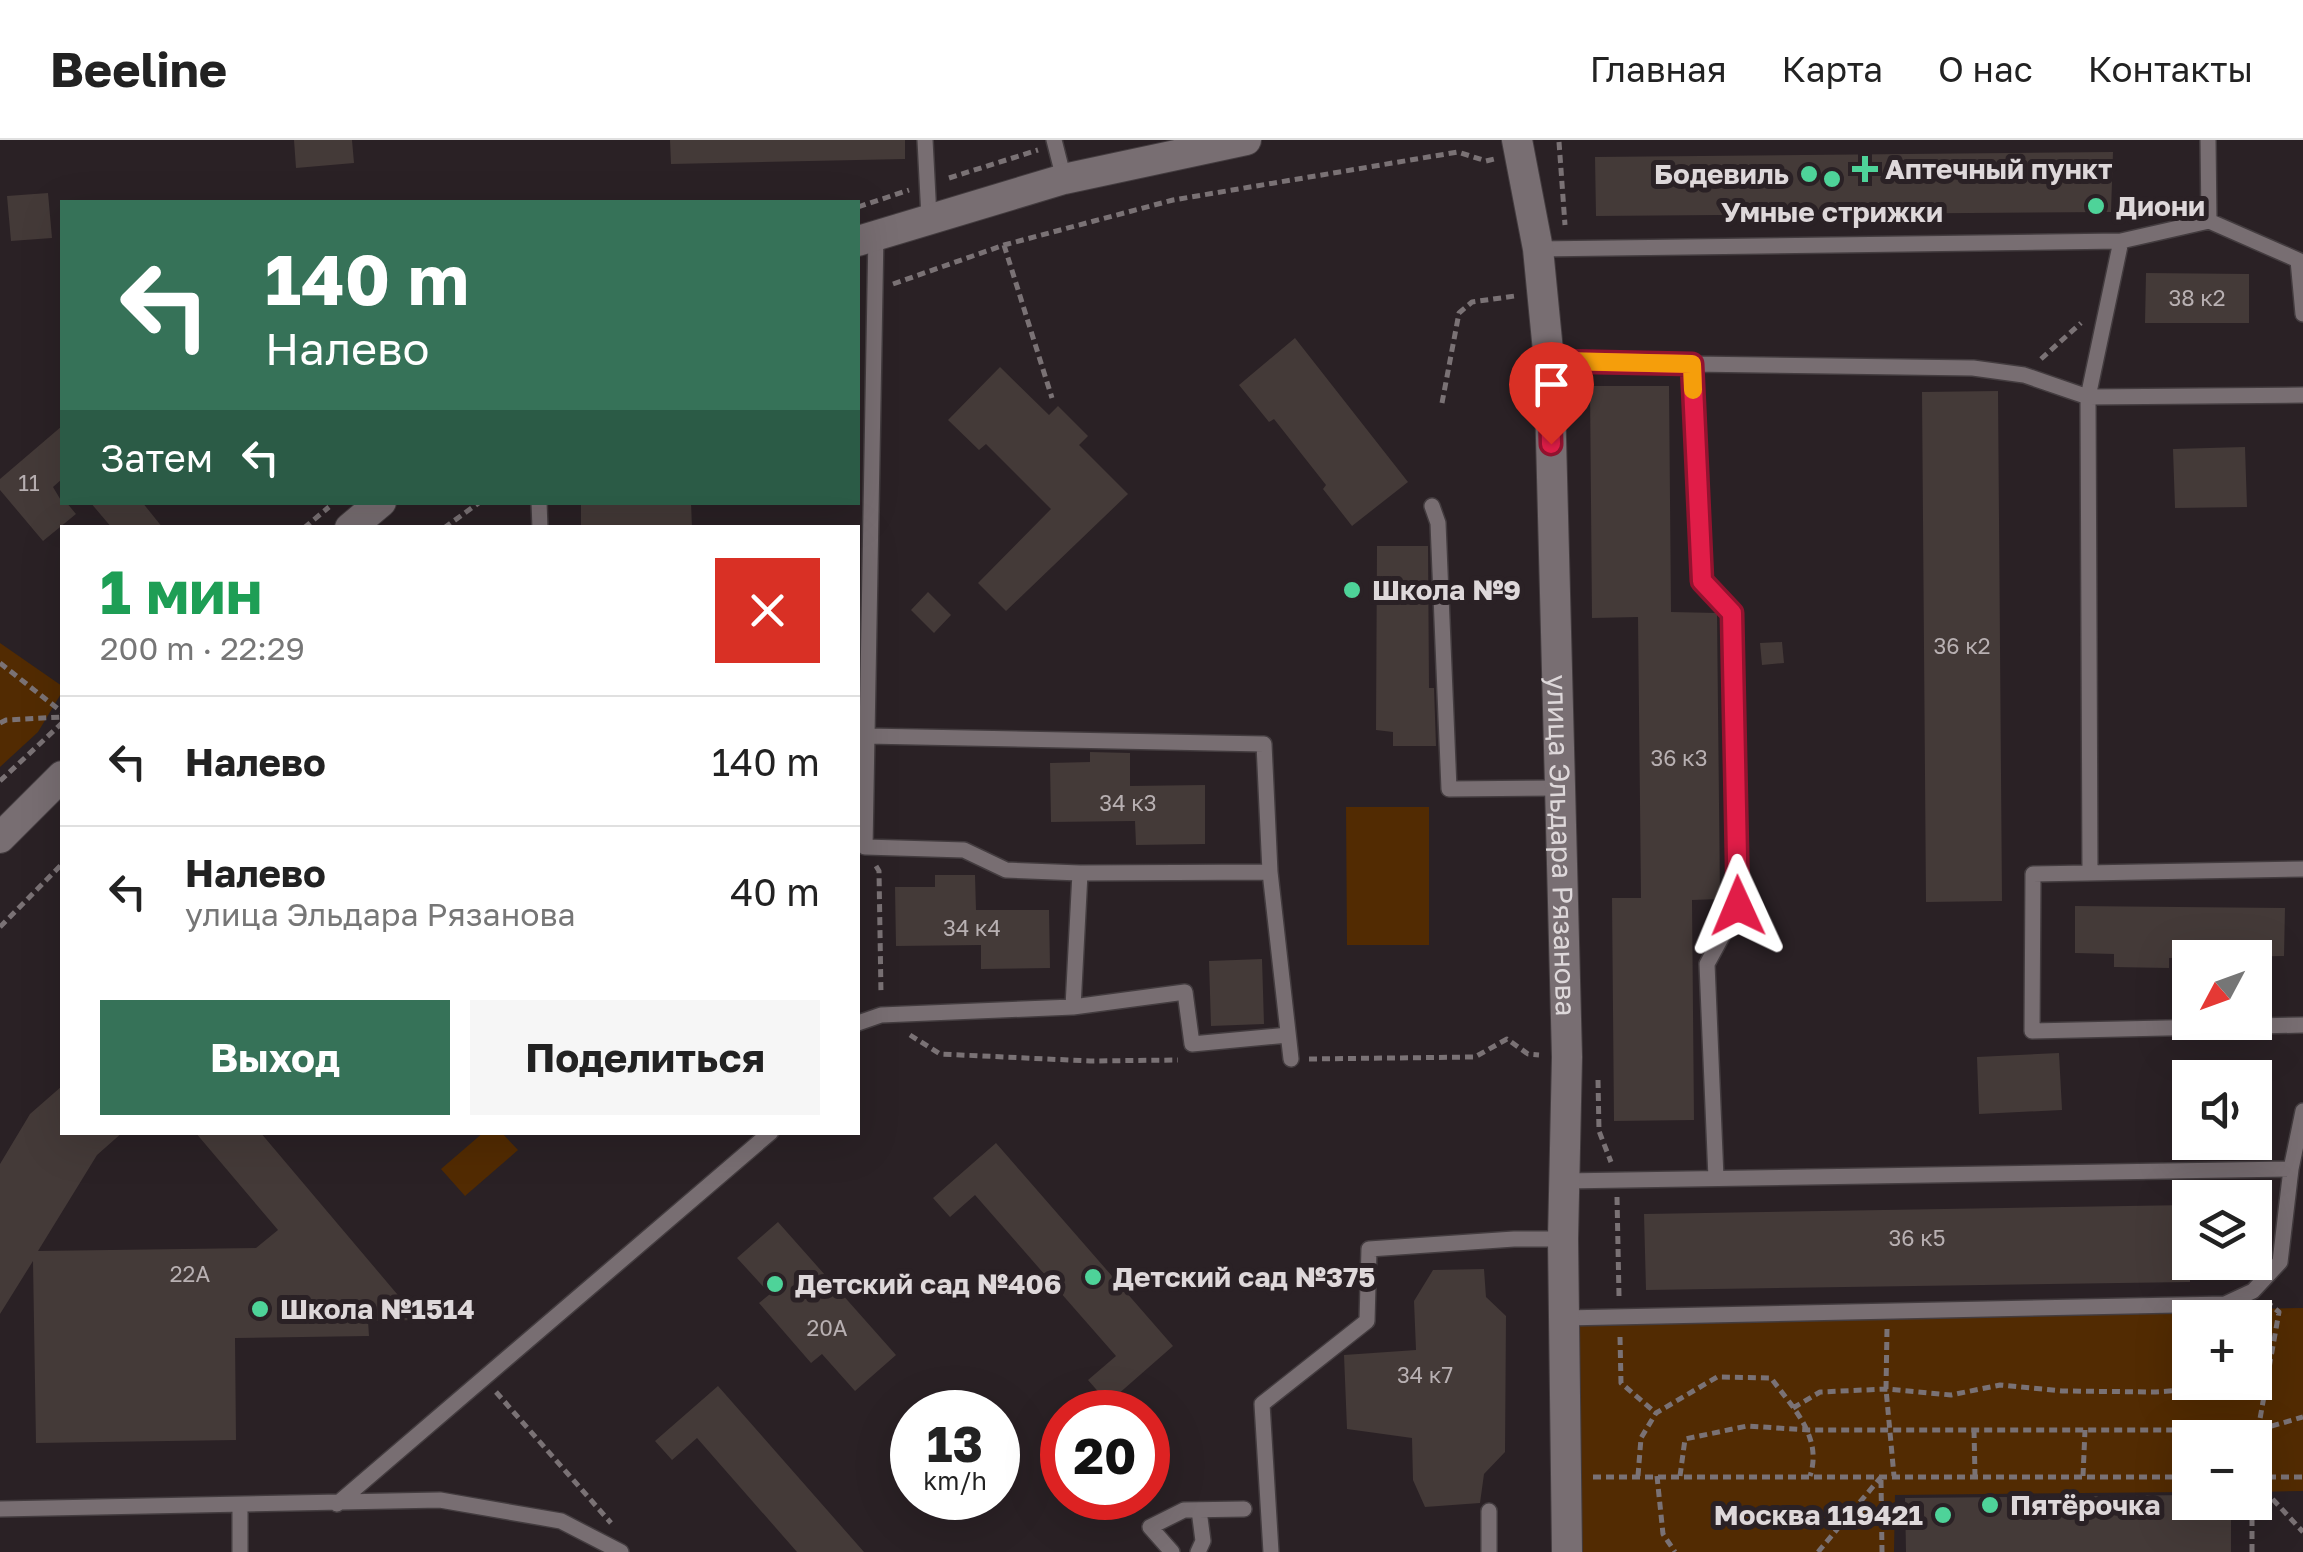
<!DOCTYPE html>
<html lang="ru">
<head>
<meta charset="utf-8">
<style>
  body { margin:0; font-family:"Golos Text",sans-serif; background:#f6f6f6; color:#222; height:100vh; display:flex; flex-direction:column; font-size:38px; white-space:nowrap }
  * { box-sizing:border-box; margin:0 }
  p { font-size:32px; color:#767676 }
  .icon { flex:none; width:55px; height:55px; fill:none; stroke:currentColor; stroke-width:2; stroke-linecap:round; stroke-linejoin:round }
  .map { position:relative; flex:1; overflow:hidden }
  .details { position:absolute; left:60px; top:385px; width:800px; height:610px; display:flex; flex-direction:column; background:#fff; border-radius:0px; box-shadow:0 10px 40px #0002 }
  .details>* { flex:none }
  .banner { position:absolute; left:60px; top:60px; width:800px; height:305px; border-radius:0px; box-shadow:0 10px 40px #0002; background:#367258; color:#fff; overflow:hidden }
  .needle { width:65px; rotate:229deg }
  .tools { position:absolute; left:2172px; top:800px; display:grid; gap:20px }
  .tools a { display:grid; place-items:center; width:100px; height:100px; border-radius:0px; background:#fff; box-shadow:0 10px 40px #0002; font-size:50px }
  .speed { position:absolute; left:890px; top:1250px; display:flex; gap:20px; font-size:50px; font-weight:700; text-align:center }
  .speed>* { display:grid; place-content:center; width:130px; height:130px; border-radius:50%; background:#fff; box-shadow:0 10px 40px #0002; line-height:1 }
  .speed small { font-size:25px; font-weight:400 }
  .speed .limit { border:15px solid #d22; background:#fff; color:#111 }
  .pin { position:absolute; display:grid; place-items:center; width:85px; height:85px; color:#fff; margin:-102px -42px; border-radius:50% 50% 50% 0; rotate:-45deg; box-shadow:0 0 10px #0007 }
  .pin .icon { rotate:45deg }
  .me { position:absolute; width:110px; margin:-55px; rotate:359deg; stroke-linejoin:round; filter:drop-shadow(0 0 8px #0008) }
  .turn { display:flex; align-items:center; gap:35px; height:210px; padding:0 40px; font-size:45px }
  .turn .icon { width:130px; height:130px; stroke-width:2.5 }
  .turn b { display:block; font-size:70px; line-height:85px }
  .then { display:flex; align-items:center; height:95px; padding:0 40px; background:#0003; gap:20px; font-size:38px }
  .round { display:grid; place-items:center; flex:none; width:105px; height:105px; border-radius:0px; background:#f6f6f6 }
  .head { display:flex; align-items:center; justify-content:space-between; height:170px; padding:0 40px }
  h1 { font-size:60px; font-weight:700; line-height:75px; color:#1e9e55 }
  .button { display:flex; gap:20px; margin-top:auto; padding:20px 40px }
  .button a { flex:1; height:115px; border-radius:0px; background:#367258; color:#fff; font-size:40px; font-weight:700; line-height:115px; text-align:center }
  .button a+a { background:#f6f6f6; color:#222 }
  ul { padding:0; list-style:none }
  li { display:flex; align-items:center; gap:30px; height:130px; padding:0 40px; border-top:2px solid #e0e0e0 }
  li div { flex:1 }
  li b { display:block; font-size:38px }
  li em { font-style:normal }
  header { display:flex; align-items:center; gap:60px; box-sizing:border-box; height:140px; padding:0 50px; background:#fff; border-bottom:2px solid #e0e0e0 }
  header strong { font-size:48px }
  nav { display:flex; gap:55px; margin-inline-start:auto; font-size:35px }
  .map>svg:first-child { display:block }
  .green { fill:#522b02; fill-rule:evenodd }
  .building { fill:#443a38 }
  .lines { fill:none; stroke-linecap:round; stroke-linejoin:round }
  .service-casing { stroke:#433c3f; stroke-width:18 }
  .minor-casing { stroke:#433c3f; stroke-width:32 }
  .tertiary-casing { stroke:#433c3f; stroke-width:32 }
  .path { stroke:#7a7275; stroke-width:5; stroke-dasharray:8 5; stroke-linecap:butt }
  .service { stroke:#786e72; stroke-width:15 }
  .minor { stroke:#786e72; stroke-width:30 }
  .tertiary { stroke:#786e72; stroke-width:30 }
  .route-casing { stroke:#92132f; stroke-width:25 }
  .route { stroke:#e11d48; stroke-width:18 }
  .slow { stroke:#f59e0b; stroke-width:18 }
  .poi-dot { fill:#4ed399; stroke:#2a2125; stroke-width:4 }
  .labels { text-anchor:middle; stroke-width:10; stroke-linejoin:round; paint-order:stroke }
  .number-label { font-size:22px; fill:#b8b0b2 }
  .poi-label { font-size:28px; font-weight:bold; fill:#ded8da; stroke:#2a2125; text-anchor:start }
  .street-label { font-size:28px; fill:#ded8da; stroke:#2a2125 }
</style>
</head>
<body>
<header>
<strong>Beeline</strong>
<nav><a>Главная</a><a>Карта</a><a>О нас</a><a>Контакты</a></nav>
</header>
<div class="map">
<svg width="2303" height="1412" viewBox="0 0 2303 1412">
  <rect width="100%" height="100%" fill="#2a2125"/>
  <path class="green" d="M0,503L62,546V552L38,592L0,627Z
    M1346,667H1429V805H1347Z
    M484,992L502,993L518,1010L465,1056L441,1029Z
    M2303,1168V1351L2255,1352V1298H2190V1352L1895,1355L1894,1412H1580L1577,1184ZM2190,1178H2255V1242H2190Z"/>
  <path class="building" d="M294,0H352L354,23L296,28Z
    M670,0H905V19L671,24Z
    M2113,12L2111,72L1596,76L1595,17Z
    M48,53L52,98L11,101L7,56Z
    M2146,133L2249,134V183H2145Z
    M1295,198L1408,342L1352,386L1323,349L1326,345L1274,279L1269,282L1239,245Z
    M1000,227L1049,275L1058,266L1088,296L1079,305L1128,354L1006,471L978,443L1051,369L986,304L979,310L948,280Z
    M1590,246H1669L1671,472L1717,473L1720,759L1692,760L1694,980L1614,981L1612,758H1641L1638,477L1592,478Z
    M1998,251L2002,761L1926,762L1922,252Z
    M62,286V339L53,347L62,362H66L76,374L43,401L0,350V339Z
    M2245,307L2247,367L2175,368L2173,309Z
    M90,362H142L163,388H112Z
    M581,362H691L692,388H581Z
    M1377,406H1428L1429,548H1434L1436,606H1393V592L1376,590Z
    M928,452L951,475L934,493L911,470Z
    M1782,502L1784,523L1762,525L1760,503Z
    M1090,612L1130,613V646L1205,645V704L1136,705L1135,681L1051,682L1050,623L1090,622Z
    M935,735H975L976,770H1049L1050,828L981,829V805L896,806L895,747H935Z
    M2075,766L2285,768L2284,816L2169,818V828L2114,827V814L2075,813Z
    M1262,819L1264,884L1211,886L1209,821Z
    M2059,913L2062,970L1979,974L1977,917Z
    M62,946V992H123L97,1015L38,1111L256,1108L278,1090L195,992H260L419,1180L368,1181L369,1196L235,1198L236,1300L36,1303L33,1121L0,1174V1024L30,974Z
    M996,1003L1173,1206L1108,1263L1088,1240L1116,1216L975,1055L950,1077L933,1058Z
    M2190,1065V1142L1646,1150L1644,1074Z
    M778,1082L896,1215L855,1251L822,1214L811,1223L759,1163L770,1154L737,1118Z
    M1484,1129L1486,1157L1506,1176L1505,1312L1484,1334L1480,1363L1425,1367L1413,1340L1412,1298L1347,1289L1344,1215L1416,1210L1414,1161L1433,1130Z
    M718,1246L864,1412H797L697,1298L672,1320L655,1301Z
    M2190,1355V1362H2231V1412H1906L1905,1358Z"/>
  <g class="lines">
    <defs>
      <path id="service" d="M925,0L929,77
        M1054,0L1064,39
        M2208,0L2209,81L2298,120L2303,174
        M876,93L865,707L964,710L1006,730L1080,733
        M1538,109L2121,101L2209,81
        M1549,221L1692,224L1702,441L1732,473L1738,767L1707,824L1716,1038
        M1692,224L1973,228L2024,235L2088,257L2121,101
        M539,362L540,388
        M1432,366L1438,383L1449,649L1560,648
        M2303,729L2033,734L2032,891L2303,885
        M1270,732L1291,919
        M2090,733L2088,257L2303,255
        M1073,867L1185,852L1192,904L1288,895
        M858,883L881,875L1073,867L1080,733L1270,732L1264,604L867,596
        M1564,1041L2291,1029
        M1564,1178L2225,1164L2253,1151L2280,1122L2291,1029L2303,971
        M337,1364L771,992
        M240,1365V1412
        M0,1369L440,1360L561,1381L621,1412
        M1489,1371V1412
        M1172,1412L1150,1387L1184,1370L1244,1369
        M1198,1412L1203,1401L1199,1370
        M1271,1412L1262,1264L1367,1181L1369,1109L1514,1099H1563"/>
      <g id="minor">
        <path id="s1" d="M1517,0L1538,109L1549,221L1567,917L1563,1099L1567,1412"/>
      </g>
      <path id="tertiary" d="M858,101L1064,39L1246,0
        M350,388L381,362
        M0,698L62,636"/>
    </defs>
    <use href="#service" class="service-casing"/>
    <use href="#minor" class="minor-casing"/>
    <use href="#tertiary" class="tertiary-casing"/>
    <path class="path" d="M1559,2L1565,85
      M949,38L1038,10
      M858,67L909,50
      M1004,105L1052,258
      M893,144L1004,105L1173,60L1458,12L1486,21L1494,19
      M2041,219L2081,183
      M1442,263L1459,173L1472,162L1515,156
      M304,388L329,367
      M444,388L480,362
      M0,523L62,572
      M0,583L6,580L62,577
      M0,641L62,583
      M876,726L879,731L881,854
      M0,787L62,724
      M910,895L940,914L1090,921L1178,920
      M1309,919L1475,917L1507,899L1528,914L1539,915
      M1598,940L1599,991L1611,1022
      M1617,1057L1619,1156
      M1887,1189L1886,1249L1894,1336
      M1620,1197L1621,1243L1656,1273
      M496,1252L611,1383
      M1793,1268L1820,1252L1886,1249L1951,1255L2000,1245L2062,1251L2156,1252L2266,1244
      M1974,1290L1975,1336
      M2255,1315L2258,1290L2303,1277
      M1638,1336L1641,1298L1656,1273L1717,1237L1771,1238C1793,1268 1823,1297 1810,1336
      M1657,1336L1663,1394L1675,1412
      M1680,1336L1685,1299L1747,1286L1809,1290H2258L2279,1172L2267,1162
      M2083,1336L2085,1290
      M1593,1337H2190
      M2255,1337H2303
      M1881,1340L1882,1412
      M2255,1340L2303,1392
      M1818,1412L1881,1337
      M2252,1412V1362"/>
    <use href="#service" class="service"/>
    <use href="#minor" class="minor"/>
    <use href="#tertiary" class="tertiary"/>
  </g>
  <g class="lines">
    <defs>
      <path id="route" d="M1551,304L1549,221L1692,224L1702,441L1732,473L1738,766"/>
    </defs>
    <use href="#route" class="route-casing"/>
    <use href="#route" class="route"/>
    <path class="slow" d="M1562,221L1692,224L1693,250"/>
  </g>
  <g class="poi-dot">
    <path d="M1860 14h10v10h10v10h-10v10h-10v-10h-10v-10h10z"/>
    <circle cx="1809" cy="34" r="10"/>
    <circle cx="1832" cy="39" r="10"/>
    <circle cx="2096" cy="66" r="10"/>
    <circle cx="1352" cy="450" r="10"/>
    <circle cx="1093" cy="1137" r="10"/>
    <circle cx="775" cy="1144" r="10"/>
    <circle cx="260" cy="1169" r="10"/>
    <circle cx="1990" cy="1365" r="10"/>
    <circle cx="1943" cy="1375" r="10"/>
  </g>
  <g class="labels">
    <g class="number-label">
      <text x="2197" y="166">38 к2</text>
      <text x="29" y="351">11</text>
      <text x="1962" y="514">36 к2</text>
      <text x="1679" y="626">36 к3</text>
      <text x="1128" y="671">34 к3</text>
      <text x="972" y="796">34 к4</text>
      <text x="1917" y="1106">36 к5</text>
      <text x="190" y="1142">22А</text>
      <text x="827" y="1196">20А</text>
      <text x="1425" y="1243">34 к7</text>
    </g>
    <g class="poi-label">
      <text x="1885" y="39">Аптечный пункт</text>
      <text x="1789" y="44" text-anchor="end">Бодевиль</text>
      <text x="2116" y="76">Диони</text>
      <text x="1832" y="82" text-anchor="middle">Умные стрижки</text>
      <text x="1372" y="460">Школа №9</text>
      <text x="1113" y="1147">Детский сад №375</text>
      <text x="795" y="1154">Детский сад №406</text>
      <text x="280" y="1179">Школа №1514</text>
      <text x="2010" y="1375">Пятёрочка</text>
      <text x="1923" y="1385" text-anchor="end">Москва 119421</text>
    </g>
    <g class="street-label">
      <text dy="10" stroke="none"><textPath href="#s1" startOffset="708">улица Эльдара Рязанова</textPath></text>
    </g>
  </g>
</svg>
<div class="tools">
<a><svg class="needle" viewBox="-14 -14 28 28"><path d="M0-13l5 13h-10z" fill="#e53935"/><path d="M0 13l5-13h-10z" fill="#767676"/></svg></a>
<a><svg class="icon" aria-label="sound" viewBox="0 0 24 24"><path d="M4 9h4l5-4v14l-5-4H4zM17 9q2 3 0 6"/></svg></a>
<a><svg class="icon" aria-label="layers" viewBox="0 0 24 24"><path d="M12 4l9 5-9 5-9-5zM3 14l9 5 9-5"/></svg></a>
<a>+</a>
<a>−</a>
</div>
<div class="speed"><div>13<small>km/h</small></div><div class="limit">20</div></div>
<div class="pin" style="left:1551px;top:304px;background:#d93025"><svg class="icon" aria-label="arrive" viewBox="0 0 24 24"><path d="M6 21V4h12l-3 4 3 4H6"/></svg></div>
<svg class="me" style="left:1738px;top:766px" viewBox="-20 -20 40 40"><path d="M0-17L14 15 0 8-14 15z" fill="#e11d48" stroke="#fff" stroke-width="4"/></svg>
<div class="banner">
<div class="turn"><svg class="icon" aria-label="left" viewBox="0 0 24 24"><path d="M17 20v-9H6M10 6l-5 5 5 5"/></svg><div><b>140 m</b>Налево</div></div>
<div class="then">Затем<svg class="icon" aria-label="left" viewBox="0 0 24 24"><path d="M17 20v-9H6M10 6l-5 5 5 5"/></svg></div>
</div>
<section class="details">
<div class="head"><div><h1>1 мин</h1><p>200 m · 22:29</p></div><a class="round" style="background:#d93025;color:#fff"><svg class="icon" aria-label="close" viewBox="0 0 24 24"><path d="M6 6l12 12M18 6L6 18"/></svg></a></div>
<ul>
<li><svg class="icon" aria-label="left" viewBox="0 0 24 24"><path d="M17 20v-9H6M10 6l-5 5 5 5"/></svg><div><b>Налево</b></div><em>140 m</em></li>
<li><svg class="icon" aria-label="left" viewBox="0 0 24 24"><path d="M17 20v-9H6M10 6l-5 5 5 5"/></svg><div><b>Налево</b><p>улица Эльдара Рязанова</p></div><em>40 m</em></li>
</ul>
<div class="button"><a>Выход</a><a>Поделиться</a></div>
</section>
</div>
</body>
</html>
